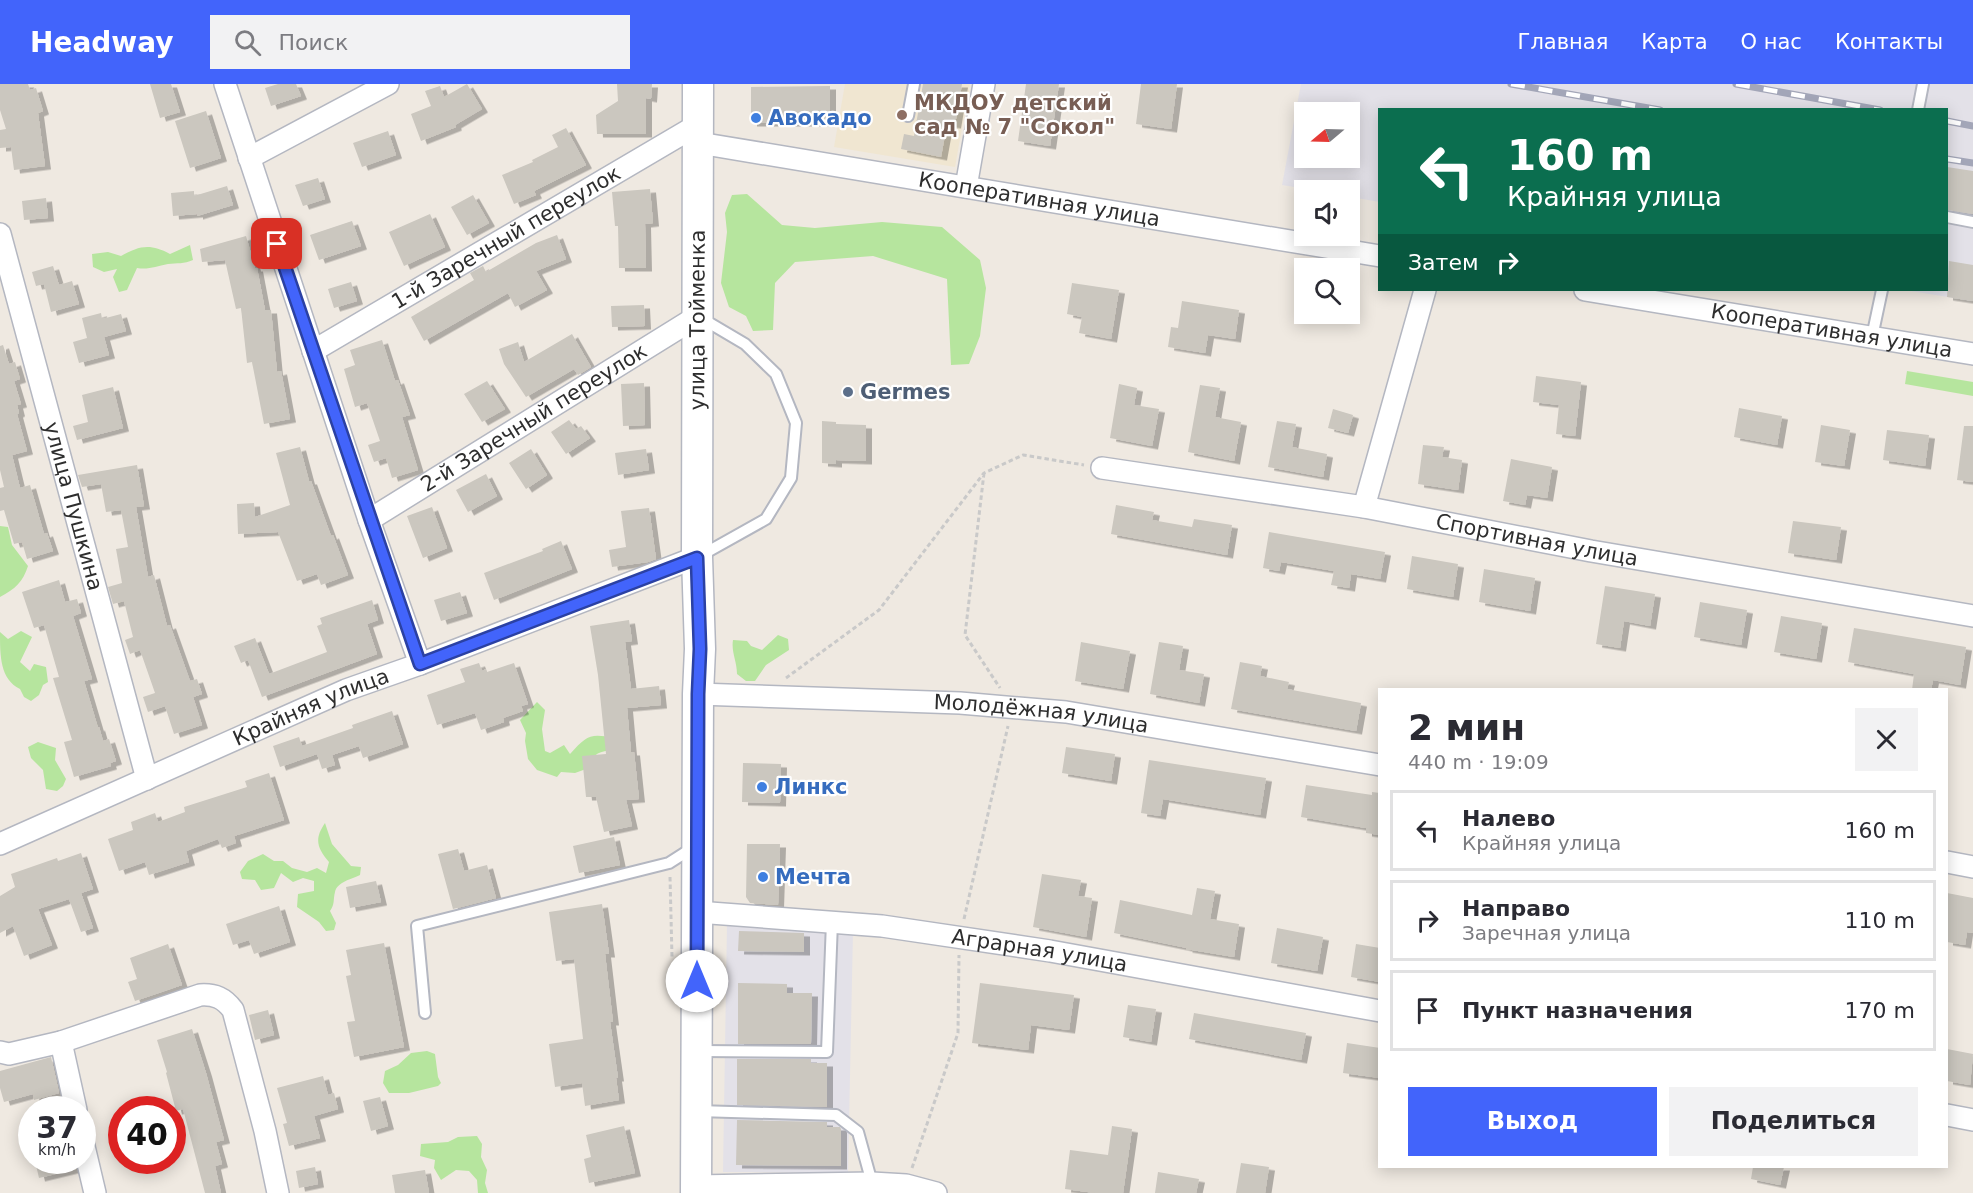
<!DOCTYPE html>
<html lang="ru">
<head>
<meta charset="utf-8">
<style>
  body { margin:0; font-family:"DejaVu Sans",sans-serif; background:#f2f2f3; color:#2b2b33; height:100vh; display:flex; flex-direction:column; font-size:22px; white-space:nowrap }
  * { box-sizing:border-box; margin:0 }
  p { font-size:20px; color:#7c7c81 }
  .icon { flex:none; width:33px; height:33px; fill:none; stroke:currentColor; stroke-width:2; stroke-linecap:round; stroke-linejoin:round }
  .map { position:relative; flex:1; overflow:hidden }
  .drawer { position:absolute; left:1378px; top:604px; width:570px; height:480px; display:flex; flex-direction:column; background:#fff; border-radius:0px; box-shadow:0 3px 15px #0003 }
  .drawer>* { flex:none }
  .top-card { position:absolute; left:1378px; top:24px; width:570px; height:183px; border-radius:0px; box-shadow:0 3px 15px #0003; background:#0b6e4f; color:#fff; overflow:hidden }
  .needle { width:39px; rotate:251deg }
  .tools { position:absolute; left:1294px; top:18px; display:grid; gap:12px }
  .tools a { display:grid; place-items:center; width:66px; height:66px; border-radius:0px; background:#fff; box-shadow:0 3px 15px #0003; font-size:30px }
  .speed { position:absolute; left:18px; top:1012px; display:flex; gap:12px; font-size:30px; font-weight:700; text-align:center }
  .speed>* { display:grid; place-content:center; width:78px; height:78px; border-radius:50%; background:#fff; box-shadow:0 3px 15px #0003; line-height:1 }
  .speed small { font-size:15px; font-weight:400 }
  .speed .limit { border:9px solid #d22; background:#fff; color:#111 }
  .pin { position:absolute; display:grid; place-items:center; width:51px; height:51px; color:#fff; margin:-26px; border-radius:12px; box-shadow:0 3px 9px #0006 }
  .me { position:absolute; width:66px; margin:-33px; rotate:0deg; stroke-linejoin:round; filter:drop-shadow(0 0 4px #0008) }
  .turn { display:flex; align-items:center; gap:21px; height:126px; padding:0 30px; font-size:27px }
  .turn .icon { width:78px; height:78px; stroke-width:2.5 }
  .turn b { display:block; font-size:42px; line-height:51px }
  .then { display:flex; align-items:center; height:57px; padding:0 30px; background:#0003; gap:12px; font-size:22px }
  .round { display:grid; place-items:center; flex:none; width:63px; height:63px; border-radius:0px; background:#f2f2f3 }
  .head { display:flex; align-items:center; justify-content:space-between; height:102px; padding:0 30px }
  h1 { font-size:36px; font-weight:800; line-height:45px }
  .cta { display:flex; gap:12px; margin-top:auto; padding:12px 30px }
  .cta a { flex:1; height:69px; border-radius:0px; background:#4264fb; color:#fff; font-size:24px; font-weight:800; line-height:69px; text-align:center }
  .cta a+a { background:#f2f2f3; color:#2b2b33 }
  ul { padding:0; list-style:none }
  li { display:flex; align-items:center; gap:18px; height:81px; margin:0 12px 9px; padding:0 18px; border:3px solid #e1e1e2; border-radius:0px }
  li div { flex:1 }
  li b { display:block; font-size:22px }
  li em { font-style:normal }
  header { display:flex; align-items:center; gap:36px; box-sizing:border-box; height:84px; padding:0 30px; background:#4264fb; color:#fff }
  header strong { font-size:28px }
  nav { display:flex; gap:33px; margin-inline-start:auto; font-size:21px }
  .search { width:420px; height:54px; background:#f2f2f3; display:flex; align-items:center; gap:15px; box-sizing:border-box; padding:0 21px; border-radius:0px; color:#7c7c81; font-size:22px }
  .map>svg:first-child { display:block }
  .industrial { fill:#e3e1e8; fill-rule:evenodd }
  .education { fill:#f0e6d1 }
  .green { fill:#b6e59e }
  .building { fill:#cbc7bf; filter:url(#shadow) }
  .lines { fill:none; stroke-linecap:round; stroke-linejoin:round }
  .lane-casing { stroke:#b4b7c1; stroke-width:14 }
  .street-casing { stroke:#b4b7c1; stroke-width:24 }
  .secondary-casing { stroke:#b4b7c1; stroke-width:33 }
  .path { stroke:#c9c9c9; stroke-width:3; stroke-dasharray:4.5 3; stroke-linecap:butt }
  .lane { stroke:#fff; stroke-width:10 }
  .street { stroke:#fff; stroke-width:21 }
  .secondary { stroke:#fff; stroke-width:30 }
  .rail-casing { stroke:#a3a6b8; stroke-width:7 }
  .rail { stroke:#fff; stroke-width:4.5; stroke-dasharray:14; stroke-linecap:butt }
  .route-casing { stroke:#2b41a3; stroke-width:15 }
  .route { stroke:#4264fb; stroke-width:10 }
  .education-dot { fill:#8d6e63; stroke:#fff; stroke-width:2 }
  .shop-dot { fill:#3f7fe0; stroke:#fff; stroke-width:2 }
  .service-dot { fill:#5c6f8a; stroke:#fff; stroke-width:2 }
  .labels { text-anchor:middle; stroke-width:4.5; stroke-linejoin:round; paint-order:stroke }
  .education-label { font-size:21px; font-weight:bold; fill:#785e54; stroke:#fff; text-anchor:start }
  .shop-label { font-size:21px; font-weight:bold; fill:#366cbe; stroke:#fff; text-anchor:start }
  .street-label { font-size:21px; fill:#2e2e2e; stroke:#fff }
  .service-label { font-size:21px; font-weight:bold; fill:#4e5e75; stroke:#fff; text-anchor:start }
</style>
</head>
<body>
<header>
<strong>Headway</strong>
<div class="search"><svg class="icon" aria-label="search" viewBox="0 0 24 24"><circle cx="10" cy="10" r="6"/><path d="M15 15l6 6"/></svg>Поиск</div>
<nav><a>Главная</a><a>Карта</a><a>О нас</a><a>Контакты</a></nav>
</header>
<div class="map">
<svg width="1973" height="1109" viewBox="0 0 1973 1109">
  <defs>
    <filter id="shadow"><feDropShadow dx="6" dy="3.5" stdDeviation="0" flood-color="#0004"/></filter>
  </defs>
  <rect width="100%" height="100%" fill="#efe9e1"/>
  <path class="industrial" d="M1301,0H1973V217L1904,206H1947V26H1380V118L1350,113V106H1313L1282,101ZM1305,28H1350V74H1305Z
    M727,840L853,847L848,1089L723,1088Z"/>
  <path class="education" d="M845,0H970L955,83L834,63Z"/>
  <path class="green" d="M747,110L782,141L815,144L882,138L942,143L980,176L986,204L980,252L969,280L951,281L947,195L873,172L795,178L775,199L773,246L753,247L746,232L729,223L721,199L727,148L725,129L732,111Z
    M190,161L193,176C184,180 177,179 168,180C156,182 149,186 137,184L127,206L119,208L113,193L117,185L104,188L93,183L92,170L108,168L121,172C139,162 150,159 170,170Z
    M1907,287L1973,298V312L1905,300Z
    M0,442L8,443L12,461L28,482C23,498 15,505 0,513Z
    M21,547L32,553L20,578L30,587L34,580L46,583L48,598L43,601L39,611L31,617L24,613L20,605C0,595 0,572 0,548L8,555Z
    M778,551L788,555L789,566L766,581L755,597H746L737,590C737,577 731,568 733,556L747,557L751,562L762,566Z
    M537,618L545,626L542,645L545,667L550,669L564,661L570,670C587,651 590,649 615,654L613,666C598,667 592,671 586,685L575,689L561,688L557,693L537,686L528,675L525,657L526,649L520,636Z
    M38,658L56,664L55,676L66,695L63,702L57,707L46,705L43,686L31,674L28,663Z
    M325,739L332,760L351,782L361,783L360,791C352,795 337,798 335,808C333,816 335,820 330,827L336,839L334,846L326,847L319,838L297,823L298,810L314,807V797L303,794L293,798L281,789L274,804L261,806L255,796L242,795L240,788L248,777L263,770L274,777H283L292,784L307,788L317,784L326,789L329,778C317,764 314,755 325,739Z
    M427,967L435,970L438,993L441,999L438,1002L409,1009H389L383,999L385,987L398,981L411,969Z
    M477,1052L482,1060L481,1073L487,1086L485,1099L488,1109H478L477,1096L469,1087L456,1086L441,1096L434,1084L435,1076L420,1072L421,1060L448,1058L458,1053Z"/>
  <path class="building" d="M0,0H28L30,6L36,4L43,27L38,29L45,82L14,86L11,63L0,64V46L6,45L0,26Z
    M150,0H171L180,28L160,34Z
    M278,0H296L301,12L271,22L265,4Z
    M467,0L482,25L455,41L456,43L421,57L411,30L431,22L425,7L440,2L444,13Z
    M617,0H652L651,15L646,14V50H597L596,31L618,17Z
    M923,0H962L955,41L947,40L941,73L901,65L904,50L914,52Z
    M1026,0H1059L1050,62L1018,57Z
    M1141,0H1177L1171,45L1136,40Z
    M830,2V39H751V3Z
    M206,27L221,74L190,84L175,37Z
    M566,44L586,81L534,107L536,111L514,120L502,91L533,78L532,76L558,63L552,51Z
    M388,47L396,71L362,83L353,59Z
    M1947,83L1973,87V130L1947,126Z
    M318,94L325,115L303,122L295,101Z
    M227,102L233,121L197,132V130L173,132L171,109L194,107V112Z
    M650,105L653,139L645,140L646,184H619L618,142H615L612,108Z
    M473,111L489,139L467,151L451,123Z
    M46,114L48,134L24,136L22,117Z
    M430,130L445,163L404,182L389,148Z
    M352,137L361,162L319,176L310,151Z
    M557,151L566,175L536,187L547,206L515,223L508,209L424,257L411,233L474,196L470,189L483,182L486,188L536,159Z
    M246,152L255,184H257L265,226H271L277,288L281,287L290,335L264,340L252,278L247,279L241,224L236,225L225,176L202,178L200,165Z
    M1949,177L1973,181V217L1947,213Z
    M53,182L59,201L72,197L79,220L51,228L44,200L36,202L32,188Z
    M351,198L357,217L334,224L328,205Z
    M1072,199L1119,206L1111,255L1079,249L1082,233L1067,230Z
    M1182,217L1239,226L1235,255L1208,251L1205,269L1168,263L1171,243L1178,244Z
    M644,221L645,242L612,243L611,222Z
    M101,229L102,235L121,230L126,247L104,253L109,271L79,279L73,258L87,254L82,234Z
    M572,250L591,283L578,291L574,285L526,313L504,280L499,265L518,258L524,278Z
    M382,256L395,297L398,296L410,331L402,333L418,386L392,394L386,374L374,378L368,361L380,357L367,319L355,323L344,285L355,281L350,266Z
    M3,261L9,280L15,278L20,295L14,297L21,320L17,321L19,329L17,330L27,367L12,371L20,404L30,401L44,450L47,449L53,467L27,475L22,458L14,460L4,426L0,427V404L4,403L0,386V262Z
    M1536,292L1581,298L1575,352L1556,350L1559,321L1533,318Z
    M487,297L505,325L482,338L464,310Z
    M644,299L645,341L623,342L621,300Z
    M1119,300L1137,304L1134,321L1159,325L1152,362L1110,354Z
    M1200,301L1220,304L1215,333L1241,338L1234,377L1188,368Z
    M113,303L123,344L77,356L73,342L88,338L82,311Z
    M1739,324L1782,332L1777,361L1734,353Z
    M1333,325L1353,331L1348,349L1328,344Z
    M569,336L576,345L581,342L590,354L566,370L551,348Z
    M822,337L836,338V340L866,341V377L836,376V380L822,379Z
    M1277,337L1296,340L1292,363L1327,370L1323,393L1268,383Z
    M1821,341L1850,346L1844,382L1815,378Z
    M1964,342H1973V398L1957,396Z
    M1887,346L1929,351L1925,382L1883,376Z
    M1423,361L1444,363L1442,373L1462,376L1458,406L1418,400Z
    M300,363L309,397H311L331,452L333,451L348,491L321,501L317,490L297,497L278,448L238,450L237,420L254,419L255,433L290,421L276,369Z
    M531,365L547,391L526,405L509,379Z
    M646,365L649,386L618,391L615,369Z
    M1511,375L1552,383L1547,414L1527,411L1525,421L1503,417Z
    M137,381L144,422L136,423L148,493L154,491L167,542L170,541L190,597L197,595L202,610L193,613L202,641L174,650L165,622L148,628L143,613L155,609L140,566L130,570L125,556L133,553L124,517L113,520L108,503L122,499L116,465L128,463L121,426L106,428L101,400L82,403L78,391Z
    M486,390L497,412L468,428L456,406Z
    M1116,421L1154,428L1152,436L1192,443L1194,435L1232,441L1227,471L1111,450Z
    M432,423L447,464L423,474L407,432Z
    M649,424L656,475L648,478L612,483L609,466L626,463L621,427Z
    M1793,437L1841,443L1836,476L1788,469Z
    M1269,448L1385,468L1380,495L1351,490L1349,504L1331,501L1334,487L1281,478L1279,487L1263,484Z
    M561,457L572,485L494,516L484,489L543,467L542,465Z
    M1412,472L1458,480L1453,513L1407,505Z
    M1484,485L1535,494L1530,527L1479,518Z
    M59,496L65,518L77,515L81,529L73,532L92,595L84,597L98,644L99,643L103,657L109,655L116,677L110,679L111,682L74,693L64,658L72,656L53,594L59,593L44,541L34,544L22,508Z
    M1605,502L1655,510L1650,542L1624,537L1620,564L1596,560Z
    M460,508L467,529L441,537L434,516Z
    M372,516L378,536L367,540L377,570L262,613L248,576L241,579L234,562L255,554L269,590L327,568L317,542L322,540L320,534Z
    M1700,518L1747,526L1741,561L1694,553Z
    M1781,532L1822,539L1816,575L1774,568Z
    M629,536L632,557L625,558L631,605L659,602L661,621L627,624L631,668H634L639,715L626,716L632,742L604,748L596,713H586L582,672L606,670L598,591L590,542Z
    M1854,544L1966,563L1960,601L1933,596L1931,606H1912L1914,590L1848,578Z
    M1081,558L1130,567L1123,605L1075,597Z
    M1159,558L1183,562L1179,586L1204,590L1199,619L1150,610Z
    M1240,578L1262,582L1260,592L1289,598L1287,605L1361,619L1356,647L1231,625Z
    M479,579L482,587L486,585L487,588L514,579L528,620L521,622L523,627L503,634L504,638L481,646L475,629L437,641L427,611L465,598L460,585Z
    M392,627L403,660L363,674L359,662L332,671L335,681L322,685L317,670L280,683L273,662L299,653L302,662L353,644L352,641Z
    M1066,663L1115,670L1111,697L1062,689Z
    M1149,676L1266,694L1260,731L1163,715L1160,732L1141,729Z
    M743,679L781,680L780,719L742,718Z
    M269,689L284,736L234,752L236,759L222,764L218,755L186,767L189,778L149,791L145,778L119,787L108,755L133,746L131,738L155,729L158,738L185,728L184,723L247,703L245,697Z
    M1306,701L1372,711V708L1380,709V751L1366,749V744L1301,733Z
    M614,753L620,781L579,789L573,762Z
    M747,760H780L778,821L750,819L746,813Z
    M458,765L464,787L487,781L496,814L453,825L438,770Z
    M81,769L93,805L81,809L93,844L81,848L69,815L38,825L52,861L24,872L13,842L0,849V812L15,803L11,790L57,774L58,777Z
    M1042,790L1081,796L1078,812L1092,814L1086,853L1033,843Z
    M376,797L381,818L350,824L346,803Z
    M1197,804L1215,807L1210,835L1239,840L1234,873L1186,865L1187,864L1114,849L1120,816L1192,831Z
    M1947,809L1973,814V849L1967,848L1965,861L1947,858Z
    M602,820L609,870H605L613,938H610L618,994H616L619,1016L585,1022L582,999L555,1003L549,960L583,955L574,875L556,877L549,828Z
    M279,822L290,858L254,870L249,856L233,861L226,840Z
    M1277,844L1323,853L1317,887L1271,879Z
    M739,847L804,849V868L738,867Z
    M384,859L404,963L354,973L347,938L355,937L346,892L351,891L346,866Z
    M168,860L182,901L135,917L128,898L137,895L130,874Z
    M1356,860L1380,864V898L1351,893Z
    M738,899L787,900V909H812L811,960H738Z
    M980,899L1074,911L1069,946L1031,941L1028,966L972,959Z
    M1128,921L1156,925L1151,958L1123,953Z
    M268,926L274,951L255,956L249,931Z
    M1194,929L1306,949L1301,976L1189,955Z
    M192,945L206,989L224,1056L216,1058L222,1080L215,1082L221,1109H205L183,1025L176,1027L166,989L167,988L157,956Z
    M1347,959L1380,964V994L1343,989Z
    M1947,965L1973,970L1970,1001L1947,997Z
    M51,973L59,1009L34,1016L33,1010L4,1018L0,1004V987Z
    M737,975H811V979H827V1023L737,1021Z
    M323,992L328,1011L334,1009L338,1025L314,1032L320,1054L289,1062L283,1040L287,1039L277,1004Z
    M380,1013L388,1042L371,1047L363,1017Z
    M737,1036L827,1038V1043H840L841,1045V1082L736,1081Z
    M624,1042L635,1089L589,1099L584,1075L591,1073L586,1051Z
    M1112,1042L1132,1045L1123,1109H1095L1065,1105L1070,1066L1108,1071Z
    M35,1077H74L76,1085L39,1094Z
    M1241,1079L1269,1083L1265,1109H1236Z
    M315,1083L318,1100L299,1104L296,1087Z
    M1753,1083H1784L1780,1101L1751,1095Z
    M425,1086L429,1109H395L392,1091Z
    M1158,1088L1199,1095L1196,1109H1155Z"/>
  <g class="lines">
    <defs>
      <path id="lane" d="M1918,26L1923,0
        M908,32L914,0
        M1947,133L1973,138
        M1872,253L1882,206
        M700,472L766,435L791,394L796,339L776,290L745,260L701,234
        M425,929L417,842L669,779L694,763
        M700,967L827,968L832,838
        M698,1027L836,1031L858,1048L872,1099"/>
      <g id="street">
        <path d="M225,0L369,436L420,580"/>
        <path id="s1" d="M699,59L1380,172"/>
        <path d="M249,74L388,0"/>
        <path d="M966,103L984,0"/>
        <path id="s2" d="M0,150L147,695"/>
        <path id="s3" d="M1585,206L1973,270"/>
        <path id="s4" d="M313,267L699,40"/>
        <path id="s5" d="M1102,384L1364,423L1591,467L1973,532"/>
        <path d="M1364,423L1425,206"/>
        <path id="s6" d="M369,436L698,232"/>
        <path id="s7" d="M698,610L960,619L1066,628L1380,681"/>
        <path id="s8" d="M0,760L346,606L420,580L697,473"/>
        <path d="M1947,778L1973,783"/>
        <path id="s9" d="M697,828L882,842L1050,867L1380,927"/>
        <path d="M61,958L76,1026"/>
        <path d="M0,968L9,970L61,958L200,911C215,910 224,914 233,926L265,1047L278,1109"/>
        <path d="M1947,1031L1973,1036"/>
        <path d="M82,1054L95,1109"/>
        <path d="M696,1102L872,1099L906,1101L936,1109"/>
      </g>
      <g id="secondary">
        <path id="s10" d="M696,1109L698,610L700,565L697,473L698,0"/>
      </g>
    </defs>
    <use href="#lane" class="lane-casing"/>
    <use href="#street" class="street-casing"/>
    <use href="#secondary" class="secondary-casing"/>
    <path class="path" d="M984,389L965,551L1000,604
      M786,594L879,526L984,389L1023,371L1084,381
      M670,793L672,873
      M964,835L1008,642
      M912,1084L958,949L959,871"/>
    <use href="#lane" class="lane"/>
    <use href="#street" class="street"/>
    <use href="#secondary" class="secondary"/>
    <defs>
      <path id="rail" d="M1511,0L1660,26
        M1736,0L1880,26
        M1947,37L1973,42
        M1947,75L1973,79"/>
    </defs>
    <use href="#rail" class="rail-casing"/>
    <use href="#rail" class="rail"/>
  </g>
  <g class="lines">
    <defs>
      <path id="route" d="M277,160L420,580L697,474L700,565L698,610L697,897"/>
    </defs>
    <use href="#route" class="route-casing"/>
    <use href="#route" class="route"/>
  </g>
  <circle class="education-dot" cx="902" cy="31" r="6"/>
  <g class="shop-dot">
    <circle cx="756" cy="34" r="6"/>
    <circle cx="762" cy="703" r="6"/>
    <circle cx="763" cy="793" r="6"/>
  </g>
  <circle class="service-dot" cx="848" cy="308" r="6"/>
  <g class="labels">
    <g class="education-label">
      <text x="914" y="26">МКДОУ детский<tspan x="914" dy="24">сад № 7 "Сокол"</tspan></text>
    </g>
    <g class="shop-label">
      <text x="768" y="41">Авокадо</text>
      <text x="774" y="710">Линкс</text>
      <text x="775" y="800">Мечта</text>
    </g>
    <g class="street-label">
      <text dy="7" stroke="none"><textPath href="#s1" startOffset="345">Кооперативная улица</textPath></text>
      <text dy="7" stroke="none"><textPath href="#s4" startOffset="224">1-й Заречный переулок</textPath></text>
      <text dy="7" stroke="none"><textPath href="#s10" startOffset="873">улица Тойменка</textPath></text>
      <text dy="7" stroke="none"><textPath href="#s3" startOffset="250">Кооперативная улица</textPath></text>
      <text dy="7" stroke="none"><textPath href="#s6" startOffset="194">2-й Заречный переулок</textPath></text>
      <text dy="7" stroke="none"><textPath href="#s2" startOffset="282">улица Пушкина</textPath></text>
      <text dy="7" stroke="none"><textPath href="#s5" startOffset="441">Спортивная улица</textPath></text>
      <text dy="7" stroke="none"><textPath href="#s8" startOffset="340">Крайняя улица</textPath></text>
      <text dy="7" stroke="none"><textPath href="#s7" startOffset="344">Молодёжная улица</textPath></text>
      <text dy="7" stroke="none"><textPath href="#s9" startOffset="345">Аграрная улица</textPath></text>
    </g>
    <g class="service-label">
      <text x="860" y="315">Germes</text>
    </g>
  </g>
</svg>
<div class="tools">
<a><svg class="needle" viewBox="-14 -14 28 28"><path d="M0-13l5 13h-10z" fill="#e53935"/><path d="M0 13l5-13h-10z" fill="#7c7c81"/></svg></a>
<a><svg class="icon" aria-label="sound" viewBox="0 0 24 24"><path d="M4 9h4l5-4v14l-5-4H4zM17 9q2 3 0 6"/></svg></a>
<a><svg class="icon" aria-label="search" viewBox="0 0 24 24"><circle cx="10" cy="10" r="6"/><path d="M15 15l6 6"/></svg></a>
</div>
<div class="speed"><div>37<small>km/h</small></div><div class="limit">40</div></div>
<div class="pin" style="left:277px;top:160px;background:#d93025"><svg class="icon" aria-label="arrive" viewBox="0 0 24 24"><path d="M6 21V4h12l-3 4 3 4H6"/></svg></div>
<svg class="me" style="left:697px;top:897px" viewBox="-20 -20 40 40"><circle r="19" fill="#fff"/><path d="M0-13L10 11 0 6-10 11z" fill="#4264fb"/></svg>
<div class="top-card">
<div class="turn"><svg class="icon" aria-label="left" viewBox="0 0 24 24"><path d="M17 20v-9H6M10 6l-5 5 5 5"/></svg><div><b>160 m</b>Крайняя улица</div></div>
<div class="then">Затем<svg class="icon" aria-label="right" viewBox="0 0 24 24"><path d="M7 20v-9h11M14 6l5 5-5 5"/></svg></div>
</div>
<section class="drawer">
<div class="head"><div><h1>2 мин</h1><p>440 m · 19:09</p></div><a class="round"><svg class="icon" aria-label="close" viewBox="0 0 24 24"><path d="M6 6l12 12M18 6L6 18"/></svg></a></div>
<ul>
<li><svg class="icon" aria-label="left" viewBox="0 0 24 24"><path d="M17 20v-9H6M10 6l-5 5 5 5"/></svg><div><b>Налево</b><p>Крайняя улица</p></div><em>160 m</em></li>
<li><svg class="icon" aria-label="right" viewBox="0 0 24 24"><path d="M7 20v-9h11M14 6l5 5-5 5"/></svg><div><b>Направо</b><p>Заречная улица</p></div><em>110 m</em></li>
<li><svg class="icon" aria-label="arrive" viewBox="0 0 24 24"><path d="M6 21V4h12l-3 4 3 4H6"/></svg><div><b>Пункт назначения</b></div><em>170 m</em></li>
</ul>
<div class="cta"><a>Выход</a><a>Поделиться</a></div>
</section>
</div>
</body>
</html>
